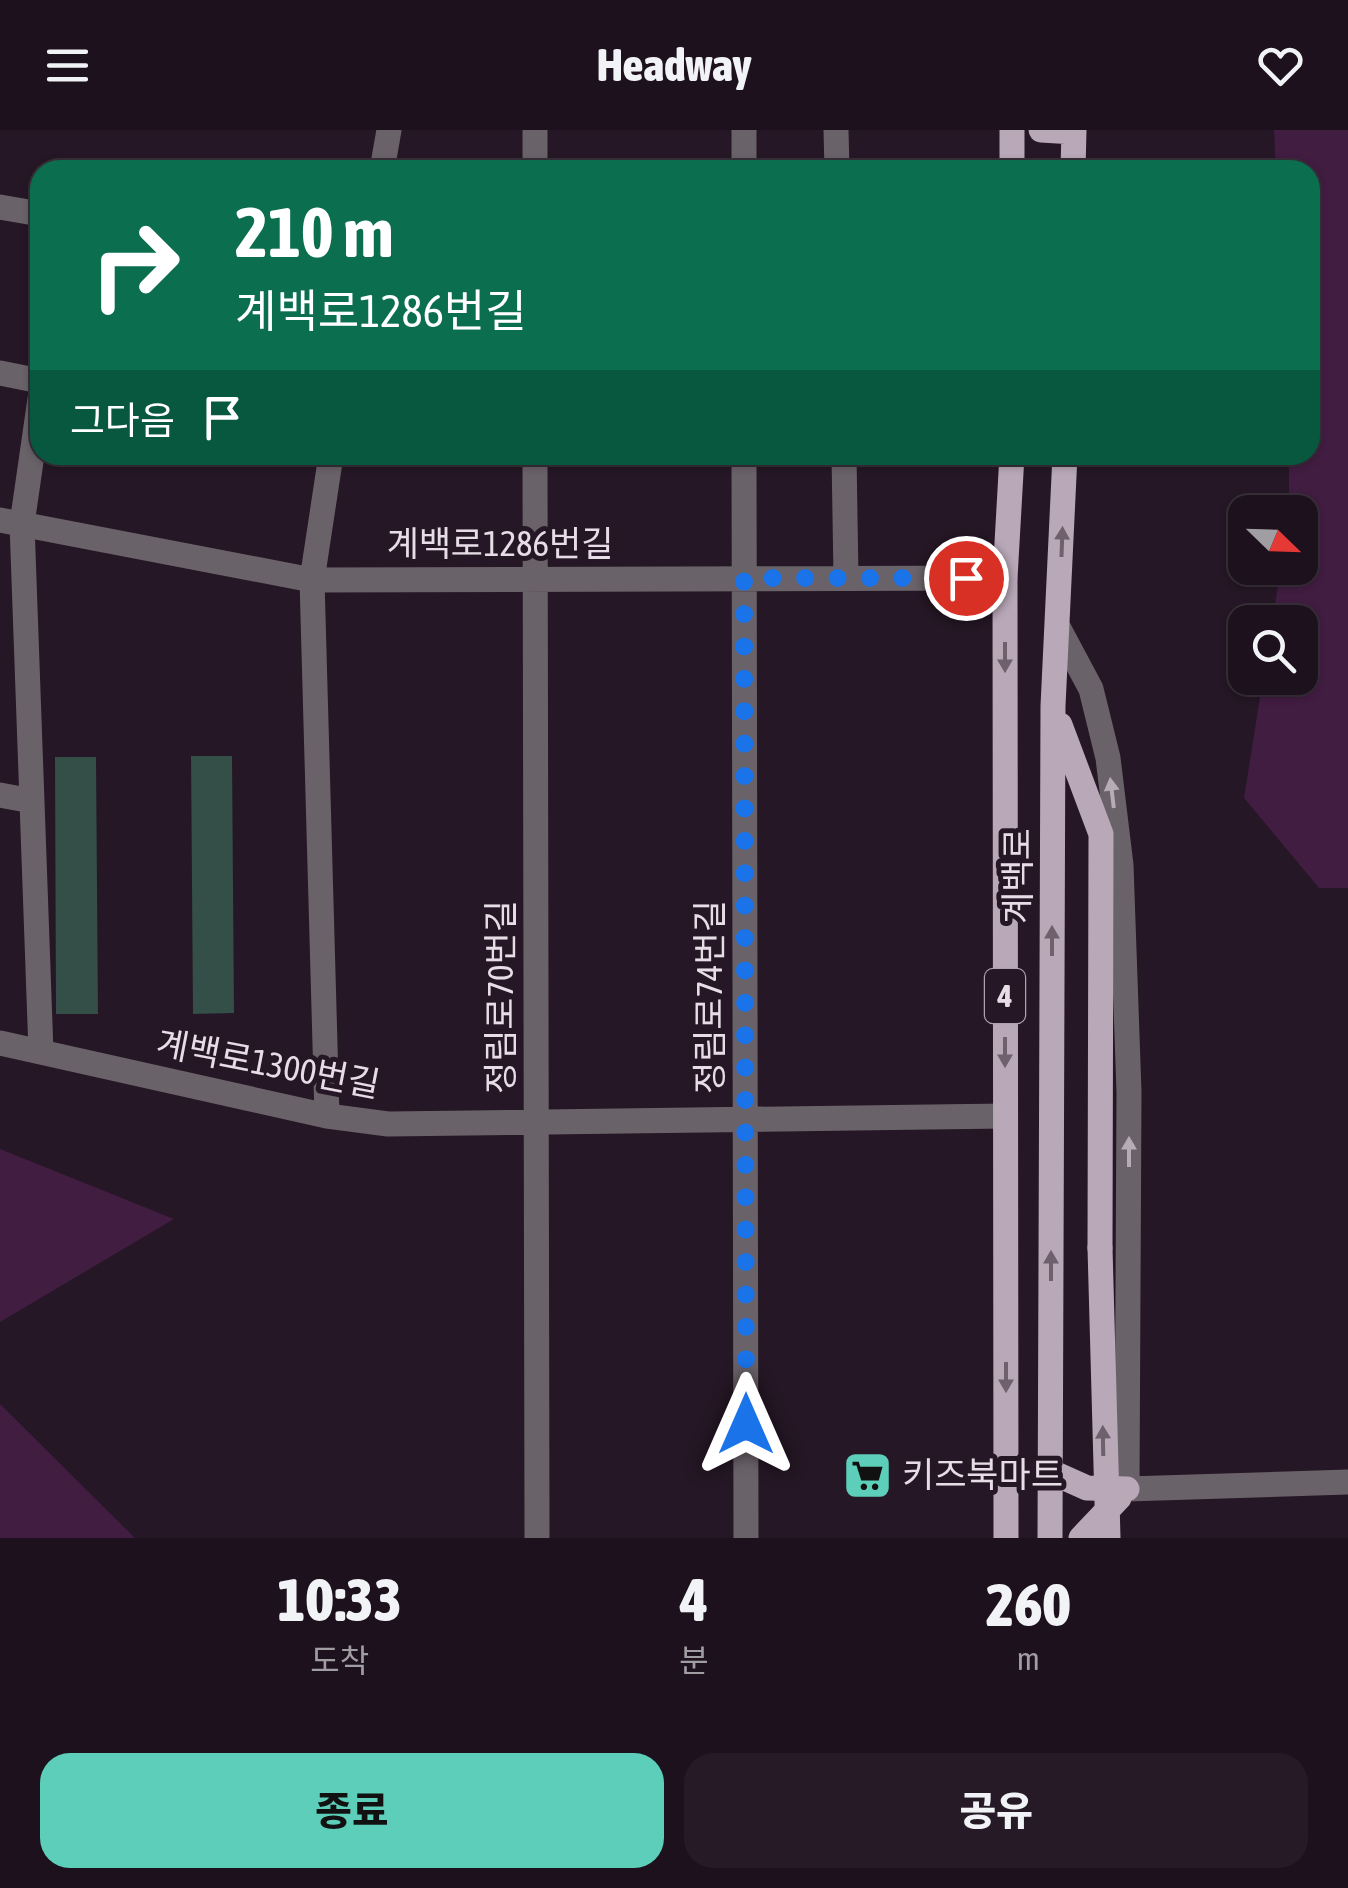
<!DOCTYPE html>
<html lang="ko">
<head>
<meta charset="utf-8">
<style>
  body { margin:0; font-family:"Asap Condensed","Noto Sans KR",sans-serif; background:#251a25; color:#f1f3f6; height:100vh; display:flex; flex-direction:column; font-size:38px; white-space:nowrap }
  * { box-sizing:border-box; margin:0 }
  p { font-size:32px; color:#a09da3 }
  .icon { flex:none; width:55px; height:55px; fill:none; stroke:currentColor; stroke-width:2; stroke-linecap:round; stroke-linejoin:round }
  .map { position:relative; height:1408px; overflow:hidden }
  .side { display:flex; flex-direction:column; background:#1c111c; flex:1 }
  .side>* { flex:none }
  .banner { position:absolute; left:30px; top:30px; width:1290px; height:305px; border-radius:30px; box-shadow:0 2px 8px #0004,0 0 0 2px #3a313b; background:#0b6e4f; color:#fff; overflow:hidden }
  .needle { width:65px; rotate:113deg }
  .fabs { position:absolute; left:1228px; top:365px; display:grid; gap:20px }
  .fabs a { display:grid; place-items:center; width:90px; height:90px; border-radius:20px; background:#1c111c; box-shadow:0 2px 8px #0004,0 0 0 2px #3a313b; font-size:50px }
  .pin { position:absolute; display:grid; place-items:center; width:85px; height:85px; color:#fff; margin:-42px; border:5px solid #fff; border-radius:50%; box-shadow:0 2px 10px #0007 }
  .me { position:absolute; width:110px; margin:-55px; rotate:0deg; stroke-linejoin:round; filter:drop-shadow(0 0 8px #0008) }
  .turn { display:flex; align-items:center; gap:35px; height:210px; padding:0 40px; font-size:45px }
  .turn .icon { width:130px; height:130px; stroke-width:2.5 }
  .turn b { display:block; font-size:70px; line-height:85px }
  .then { display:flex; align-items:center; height:95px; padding:0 40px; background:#0003; gap:20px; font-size:38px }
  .eta { display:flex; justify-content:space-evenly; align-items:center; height:170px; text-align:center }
  .eta b { font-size:60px; font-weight:800; line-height:70px }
  .button { display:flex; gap:20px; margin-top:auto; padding:20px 40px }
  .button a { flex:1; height:115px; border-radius:30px; background:#5dceb9; color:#111; font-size:40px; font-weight:800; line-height:115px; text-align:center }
  .button a+a { background:#251a25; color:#f1f3f6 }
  header { display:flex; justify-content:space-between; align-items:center; height:130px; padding:0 40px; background:#1c111c; font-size:45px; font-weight:800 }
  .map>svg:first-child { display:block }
  .green { fill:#411d41 }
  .building { fill:#344e48 }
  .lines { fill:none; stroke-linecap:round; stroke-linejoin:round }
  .minor { stroke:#6a6269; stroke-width:25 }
  .major { stroke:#b9a8b8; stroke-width:25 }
  .major-bridge { stroke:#b9a8b8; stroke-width:25 }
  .oneway { fill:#6f606e }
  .oneway2 { fill:#b5acb5 }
  .route { stroke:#1a73e8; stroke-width:18; stroke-dasharray:0 32.4 }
  .labels { text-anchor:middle; stroke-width:10; stroke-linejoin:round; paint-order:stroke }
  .shield { fill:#251725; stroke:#ada2ad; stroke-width:2.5 }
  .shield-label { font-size:32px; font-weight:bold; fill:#e7dde7 }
  .street-label { font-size:35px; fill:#e7dde7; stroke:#251725 }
  .poi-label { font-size:35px; fill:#e7dde7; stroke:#251725; text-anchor:start }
</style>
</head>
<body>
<header><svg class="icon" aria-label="menu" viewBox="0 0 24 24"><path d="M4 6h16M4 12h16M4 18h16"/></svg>Headway<svg class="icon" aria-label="heart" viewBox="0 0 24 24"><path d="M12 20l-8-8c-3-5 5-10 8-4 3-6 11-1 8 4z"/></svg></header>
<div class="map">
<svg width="1348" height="1408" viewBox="0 0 1348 1408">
  <rect width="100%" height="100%" fill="#251725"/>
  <path class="green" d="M1274,0H1348V758H1319L1244,668L1263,548H1300V492H1272L1281,438H1300V382H1289V325H1310V40H1276Z
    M0,1019L174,1089L0,1192Z
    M0,1274L135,1408H0Z"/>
  <path class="building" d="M191,626H232L234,883L193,884Z
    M55,627H96L98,884H56Z"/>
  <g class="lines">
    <path class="minor" d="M535,0V40
      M744,0V40
      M836,0L837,40
      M382,40L389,0
      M0,77L40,84
      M0,243L40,251
      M40,269L22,394L41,922
      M535,325L537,1408
      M744,325L746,1408
      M844,325L846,448
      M0,390L312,450L1005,448
      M1059,499L1091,559L1108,628L1121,735L1129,962L1127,1359L1348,1352
      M0,665L32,671
      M0,913L327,986L388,994L1005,986
      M327,986L312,450L331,325"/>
    <path class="major" d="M1041,0L1074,2
      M1012,40V0
      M1073,40L1074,0
      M1060,595L1101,704L1100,1118
      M1049,1341L1087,1358L1127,1359
      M1006,1408L1005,448L1012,325
      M1050,1408L1053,576L1065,325
      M1081,1408L1119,1368"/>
    <path class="major-bridge" d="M1100,1118L1108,1408"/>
  </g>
  <defs><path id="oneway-solid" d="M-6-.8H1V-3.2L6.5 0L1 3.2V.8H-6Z" transform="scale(2.5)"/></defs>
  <g class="oneway">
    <use href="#oneway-solid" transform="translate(1062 412) rotate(-88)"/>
    <use href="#oneway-solid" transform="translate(1005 527) rotate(90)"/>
    <use href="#oneway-solid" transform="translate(1052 811) rotate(-90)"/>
    <use href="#oneway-solid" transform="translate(1005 922) rotate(90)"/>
    <use href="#oneway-solid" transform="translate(1051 1136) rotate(-90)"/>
    <use href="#oneway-solid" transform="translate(1006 1247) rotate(90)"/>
    <use href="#oneway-solid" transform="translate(1103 1311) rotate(-91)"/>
  </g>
  <g class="oneway2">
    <use href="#oneway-solid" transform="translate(1112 663) rotate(-97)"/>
    <use href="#oneway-solid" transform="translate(1129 1022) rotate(-90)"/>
  </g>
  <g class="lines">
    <path class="route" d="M746,1294L744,448H966"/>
  </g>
  <defs>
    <symbol id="supermarket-square" viewBox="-11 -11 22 22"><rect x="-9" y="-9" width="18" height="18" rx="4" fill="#5dceb9" stroke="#251725"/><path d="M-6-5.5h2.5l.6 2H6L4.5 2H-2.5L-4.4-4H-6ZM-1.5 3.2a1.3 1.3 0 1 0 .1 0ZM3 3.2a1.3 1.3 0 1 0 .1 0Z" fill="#111"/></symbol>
  </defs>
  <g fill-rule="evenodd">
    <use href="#supermarket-square" x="840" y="1318" width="55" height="55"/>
  </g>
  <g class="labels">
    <rect class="shield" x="985" y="839" width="40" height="54" rx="8"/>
    <g class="shield-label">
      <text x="1005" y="877">4</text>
    </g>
    <g class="street-label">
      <text x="500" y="426">계백로1286번길</text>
      <text transform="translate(1018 746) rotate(-90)" y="12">계백로</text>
      <text transform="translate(501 867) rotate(-90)" y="12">정림로70번길</text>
      <text transform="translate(710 867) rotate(-90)" y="12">정림로74번길</text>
      <text transform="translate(268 934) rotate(11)" y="12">계백로1300번길</text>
    </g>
    <g class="poi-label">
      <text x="902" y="1357">키즈북마트</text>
    </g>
  </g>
</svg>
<div class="fabs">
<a><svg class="needle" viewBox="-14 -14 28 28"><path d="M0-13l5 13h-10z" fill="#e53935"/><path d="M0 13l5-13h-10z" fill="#a09da3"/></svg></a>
<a><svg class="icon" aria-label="search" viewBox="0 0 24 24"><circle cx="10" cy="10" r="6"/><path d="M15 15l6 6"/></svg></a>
</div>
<div class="pin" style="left:966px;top:448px;background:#d93025"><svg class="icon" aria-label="arrive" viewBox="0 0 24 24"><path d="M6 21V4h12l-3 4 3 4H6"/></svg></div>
<svg class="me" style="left:746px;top:1294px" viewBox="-20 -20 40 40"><path d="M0-17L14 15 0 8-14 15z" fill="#1a73e8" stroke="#fff" stroke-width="4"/></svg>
<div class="banner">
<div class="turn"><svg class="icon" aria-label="right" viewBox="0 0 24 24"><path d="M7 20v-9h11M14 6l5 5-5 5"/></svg><div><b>210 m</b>계백로1286번길</div></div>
<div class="then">그다음<svg class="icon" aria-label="arrive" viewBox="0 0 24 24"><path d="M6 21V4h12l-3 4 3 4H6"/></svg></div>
</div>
</div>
<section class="side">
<div class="eta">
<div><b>10:33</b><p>도착</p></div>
<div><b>4</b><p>분</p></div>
<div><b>260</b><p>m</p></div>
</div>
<div class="button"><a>종료</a><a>공유</a></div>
</section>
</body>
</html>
